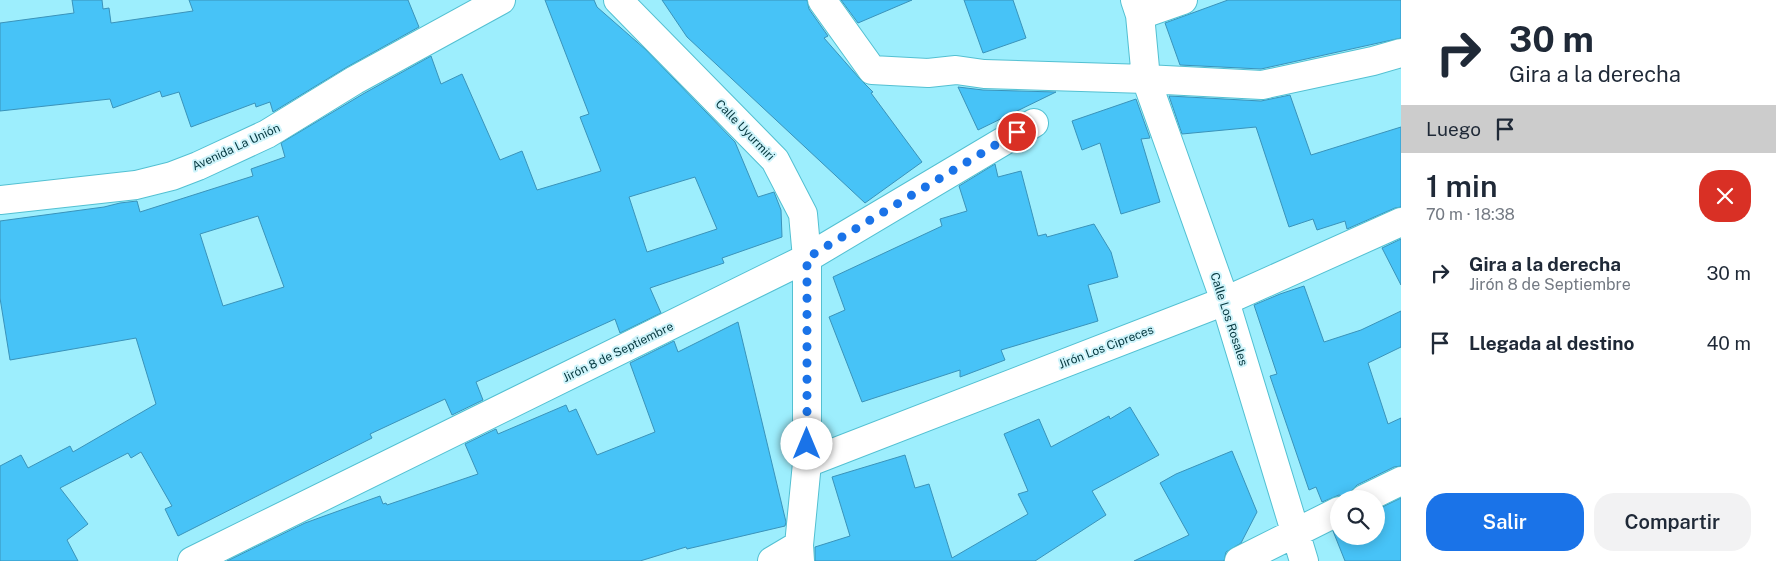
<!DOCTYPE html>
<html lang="es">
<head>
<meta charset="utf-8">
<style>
  body { margin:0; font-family:"Public Sans",sans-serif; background:#f2f2f3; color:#1f2937; height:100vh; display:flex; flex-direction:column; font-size:19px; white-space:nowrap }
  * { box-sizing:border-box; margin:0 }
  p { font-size:16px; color:#747a83 }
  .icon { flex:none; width:28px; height:28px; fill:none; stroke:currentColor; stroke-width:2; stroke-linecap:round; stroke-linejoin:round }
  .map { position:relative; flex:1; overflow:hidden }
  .drawer { display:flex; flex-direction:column; background:#fff; width:375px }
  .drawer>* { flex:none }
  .banner { background:#fff; color:#1f2937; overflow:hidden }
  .tools { position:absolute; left:1330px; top:490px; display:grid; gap:10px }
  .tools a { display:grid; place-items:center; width:55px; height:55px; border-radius:50%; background:#fff; box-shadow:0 2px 12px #0003; font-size:25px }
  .pin { position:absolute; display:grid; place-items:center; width:42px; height:42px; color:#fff; margin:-21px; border:2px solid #fff; border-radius:50%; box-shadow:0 1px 5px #0007 }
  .me { position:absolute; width:55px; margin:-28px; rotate:0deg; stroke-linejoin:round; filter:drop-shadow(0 0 4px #0008) }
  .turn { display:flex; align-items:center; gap:18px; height:105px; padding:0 25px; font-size:22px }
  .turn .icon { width:65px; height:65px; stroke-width:2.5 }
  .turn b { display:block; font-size:35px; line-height:42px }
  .then { display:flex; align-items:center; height:48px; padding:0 25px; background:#0003; gap:10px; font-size:19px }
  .round { display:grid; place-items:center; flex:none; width:52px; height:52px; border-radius:20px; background:#f2f2f3 }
  .summary { display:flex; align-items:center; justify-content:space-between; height:85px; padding:0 25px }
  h1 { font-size:30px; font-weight:600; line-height:38px }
  .action { display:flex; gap:10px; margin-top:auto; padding:10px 25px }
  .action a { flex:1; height:58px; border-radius:20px; background:#1a73e8; color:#fff; font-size:20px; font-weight:600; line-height:58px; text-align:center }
  .action a+a { background:#f2f2f3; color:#1f2937 }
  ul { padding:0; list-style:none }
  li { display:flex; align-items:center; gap:15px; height:70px; padding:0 25px }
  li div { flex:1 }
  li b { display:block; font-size:19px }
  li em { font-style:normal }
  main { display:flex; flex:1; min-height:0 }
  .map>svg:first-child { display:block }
  .building { fill:#47c3f7; stroke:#3a93ba; fill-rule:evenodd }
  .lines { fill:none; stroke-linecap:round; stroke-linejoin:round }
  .street-casing { stroke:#53c0d2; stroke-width:30 }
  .street { stroke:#fff; stroke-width:28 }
  .route { stroke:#1a73e8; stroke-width:9; stroke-dasharray:0 16.2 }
  .labels { text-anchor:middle; stroke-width:4; stroke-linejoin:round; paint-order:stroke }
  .street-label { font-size:12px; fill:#06383f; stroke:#cef4fb }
</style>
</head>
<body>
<main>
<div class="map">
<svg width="1401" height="561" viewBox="0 0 1401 561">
  <rect width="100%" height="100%" fill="#9deefd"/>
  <path class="building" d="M72,0H102L103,9L109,8L111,23L193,11L189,0H408L419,27L347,67L273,112L270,102L256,107L255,103L191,127L179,92L162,97L160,91L113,108L110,99L0,111V23L74,13Z
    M545,0H594L597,7L645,49L735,142L758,197L774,192L781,210L782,237L722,258L724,263L650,288L661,313L620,333L615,319L476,382L483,400L452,415L445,399L370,434L372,438L178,536L165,509L172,506L141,452L131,458L128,453L60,488L88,524L67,540L78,561H0V466L21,455L28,468L70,446L73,452L156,404L136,338L10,360L0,298V221L104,207L120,203L137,201L140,212L253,176L251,169L285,157L281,143L363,94L431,56L441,84L462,74L500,160L522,151L537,190L601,171L580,117L589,114ZM695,177L717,229L647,252L629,197ZM258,216L284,287L223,306L200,234Z
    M662,0H807L809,9L828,36L824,38L860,79L873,92L871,93L922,162L865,203L687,37Z
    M841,0H912L858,23Z
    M964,0H1013L1026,38L983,53Z
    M1228,0H1401V38L1261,69L1180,65L1165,23Z
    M958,87L983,90L1056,92L978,130Z
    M1290,95L1311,155L1401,127V207L1395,208L1347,229L1345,221L1317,230L1313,219L1289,227L1256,127L1182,134L1169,96L1261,101Z
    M1136,99L1150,138L1141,139L1160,202L1121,214L1100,143L1082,150L1072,121Z
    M995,164L998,177L1021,171L1038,236L1046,234L1047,237L1094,224L1111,252L1118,277L1088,285L1098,321L1001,350L1005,360L960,377V370L862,402L829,317L845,310L833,277L942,226L940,219L967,211L959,186Z
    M1401,239V285L1382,248Z
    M1304,286L1324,342L1361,330L1401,311V347L1368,363L1388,424L1401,418V466L1394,467L1357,485L1351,491L1349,499L1339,495L1322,502L1316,487L1309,490L1270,376L1277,374L1254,305L1280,294Z
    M738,322L786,522L785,526L687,549L686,547L640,561H227L305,523L380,496L383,504L386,503L387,505L478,474L465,444L496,429L498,434L566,405L569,412L576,409L597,455L655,432L630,363L674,341L678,352Z
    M1130,407L1159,455L1092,491L1106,515L1035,561H815V547L850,536L832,477L905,455L915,488L929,484L952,558L1028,514L1018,494L1028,491L1004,434L1039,419L1051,447L1109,416L1110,419Z
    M1232,451L1257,512L1241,543L1226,552L1224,561H1134L1189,535L1160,483L1176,474Z
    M1401,498V561H1345L1333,531L1339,529V536H1376V510Z"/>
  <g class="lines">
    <defs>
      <path id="street" d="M618,0L775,160L803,214L807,258V463L799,545L800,561
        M822,0L872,70L928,73L956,70L984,74L1146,79L1262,85L1373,61L1401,53
        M1135,0L1140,15L1146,79L1225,301L1304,561
        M1140,15L1183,0
        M0,200L136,185L172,176L198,166L267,134L355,80L501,0
        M807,463L1225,301L1401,222
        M1364,499L1401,481
        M192,561L807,258L1034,123
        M772,561L799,545
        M1239,561L1339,511"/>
    </defs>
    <use href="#street" class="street-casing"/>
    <use href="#street" class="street"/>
  </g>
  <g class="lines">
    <path class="route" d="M807,444V258L1017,132"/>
  </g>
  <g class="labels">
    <g class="street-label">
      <text transform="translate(745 130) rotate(46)" y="4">Calle Uyurmiri</text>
      <text transform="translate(236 147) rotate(-25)" y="4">Avenida La Unión</text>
      <text transform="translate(1229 319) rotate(72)" y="4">Calle Los Rosales</text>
      <text transform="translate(1106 347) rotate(-21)" y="4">Jirón Los Cipreces</text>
      <text transform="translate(618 352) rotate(-26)" y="4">Jirón 8 de Septiembre</text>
    </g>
  </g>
</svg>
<div class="tools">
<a><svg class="icon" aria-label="search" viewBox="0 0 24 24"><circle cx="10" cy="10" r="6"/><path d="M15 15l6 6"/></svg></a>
</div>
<div class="pin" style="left:1017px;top:132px;background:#d93025"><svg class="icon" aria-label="arrive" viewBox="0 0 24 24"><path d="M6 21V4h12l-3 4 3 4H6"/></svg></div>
<svg class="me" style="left:807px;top:444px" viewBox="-20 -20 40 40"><circle r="19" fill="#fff"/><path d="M0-13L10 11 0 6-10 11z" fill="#1a73e8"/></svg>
</div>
<section class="drawer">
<div class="banner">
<div class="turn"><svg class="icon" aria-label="right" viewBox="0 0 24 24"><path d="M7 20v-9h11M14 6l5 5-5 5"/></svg><div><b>30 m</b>Gira a la derecha</div></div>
<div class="then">Luego<svg class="icon" aria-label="arrive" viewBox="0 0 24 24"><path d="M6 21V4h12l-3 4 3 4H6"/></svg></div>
</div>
<div class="summary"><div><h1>1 min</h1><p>70 m · 18:38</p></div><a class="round" style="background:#d93025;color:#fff"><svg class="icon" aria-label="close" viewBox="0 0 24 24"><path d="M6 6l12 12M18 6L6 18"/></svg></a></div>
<ul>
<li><svg class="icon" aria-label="right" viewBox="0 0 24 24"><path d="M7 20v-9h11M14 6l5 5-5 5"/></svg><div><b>Gira a la derecha</b><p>Jirón 8 de Septiembre</p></div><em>30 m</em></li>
<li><svg class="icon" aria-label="arrive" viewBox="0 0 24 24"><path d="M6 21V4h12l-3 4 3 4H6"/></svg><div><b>Llegada al destino</b></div><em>40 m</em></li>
</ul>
<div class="action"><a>Salir</a><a>Compartir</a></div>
</section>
</main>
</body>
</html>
